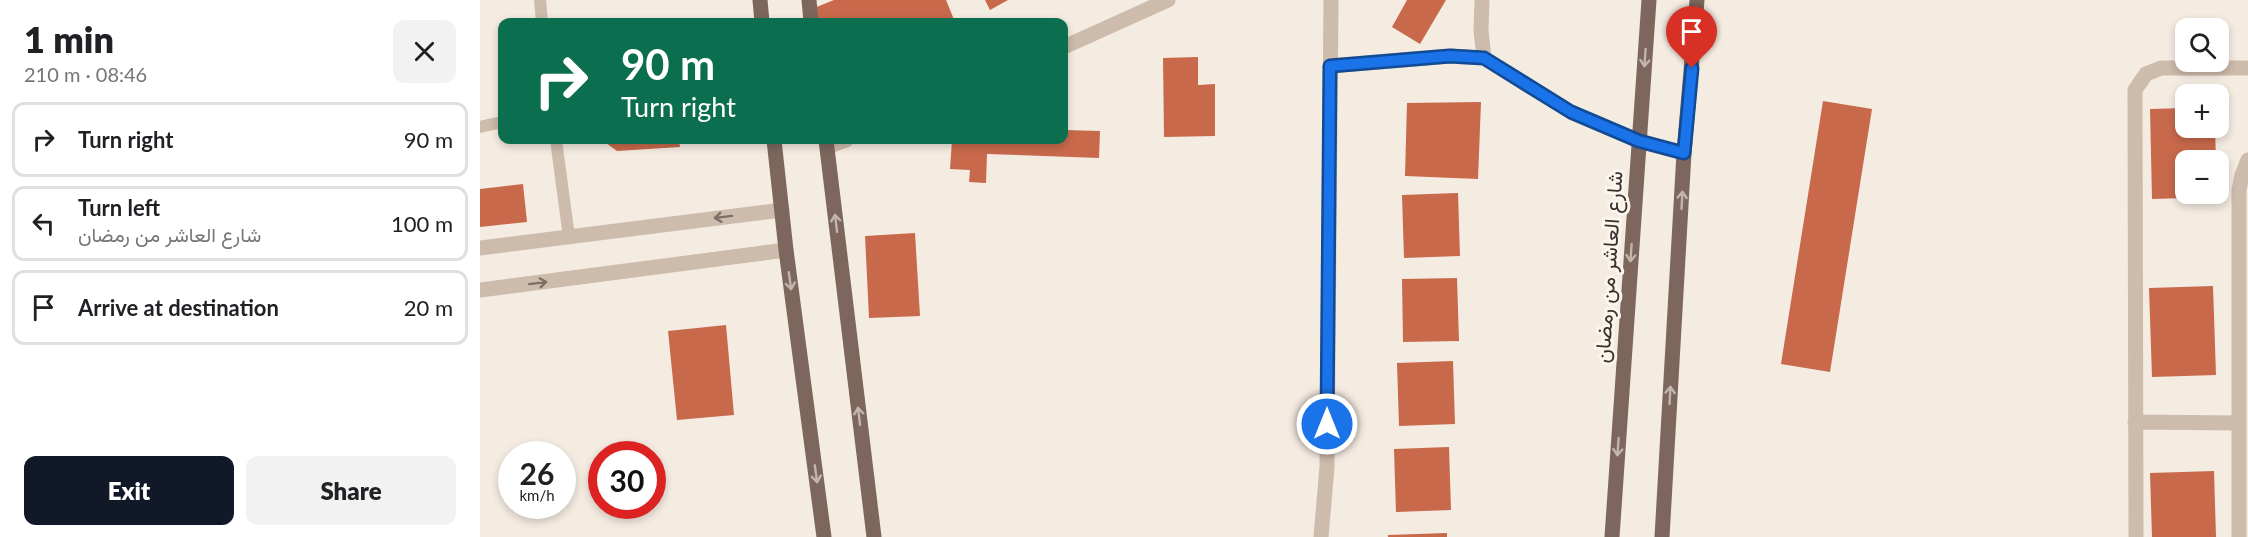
<!DOCTYPE html>
<html lang="en">
<head>
<meta charset="utf-8">
<style>
  body { margin:0; font-family:Lato,Vazirmatn,sans-serif; background:#f2f2f2; color:#202124; height:100vh; display:flex; flex-direction:column; font-size:22px; white-space:nowrap }
  * { box-sizing:border-box; margin:0 }
  p { font-size:20px; color:#757577 }
  .icon { flex:none; width:33px; height:33px; fill:none; stroke:currentColor; stroke-width:2; stroke-linecap:round; stroke-linejoin:round }
  .map { position:relative; flex:1; overflow:hidden }
  .details { display:flex; flex-direction:column; background:#fff; width:480px }
  .details>* { flex:none }
  .banner { position:absolute; left:18px; top:18px; width:570px; height:126px; border-radius:12px; box-shadow:0 3px 9px #0003; background:#0b6e4f; color:#fff; overflow:hidden }
  .fabs { position:absolute; left:1695px; top:18px; display:grid; gap:12px }
  .fabs a { display:grid; place-items:center; width:54px; height:54px; border-radius:12px; background:#fff; box-shadow:0 3px 9px #0003; font-size:30px }
  .speed { position:absolute; left:18px; top:441px; display:flex; gap:12px; font-size:30px; font-weight:700; text-align:center }
  .speed>* { display:grid; place-content:center; width:78px; height:78px; border-radius:50%; background:#fff; box-shadow:0 3px 9px #0003; line-height:1 }
  .speed small { font-size:15px; font-weight:400 }
  .speed .limit { border:9px solid #d22; background:#fff; color:#111 }
  .pin { position:absolute; display:grid; place-items:center; width:51px; height:51px; color:#fff; margin:-62px -26px; border-radius:50% 50% 50% 0; rotate:-45deg; box-shadow:0 0 6px #0007 }
  .pin .icon { rotate:45deg }
  .me { position:absolute; width:66px; margin:-33px; rotate:0deg; stroke-linejoin:round; filter:drop-shadow(0 0 4px #0008) }
  .turn { display:flex; align-items:center; gap:21px; height:126px; padding:0 24px; font-size:27px }
  .turn .icon { width:78px; height:78px; stroke-width:2.5 }
  .turn b { display:block; font-size:42px; line-height:51px }
  .round { display:grid; place-items:center; flex:none; width:63px; height:63px; border-radius:12px; background:#f2f2f2 }
  .headline { display:flex; align-items:center; justify-content:space-between; height:102px; padding:0 24px }
  h1 { font-size:36px; font-weight:800; line-height:45px }
  .action { display:flex; gap:12px; margin-top:auto; padding:12px 24px }
  .action a { flex:1; height:69px; border-radius:12px; background:#111827; color:#fff; font-size:24px; font-weight:800; line-height:69px; text-align:center }
  .action a+a { background:#f2f2f2; color:#202124 }
  ul { padding:0; list-style:none }
  li { display:flex; align-items:center; gap:18px; height:75px; margin:0 12px 9px; padding:0 12px; border:3px solid #e0e0e0; border-radius:12px }
  li div { flex:1 }
  li b { display:block; font-size:22px }
  li em { font-style:normal }
  main { display:flex; flex:1; min-height:0 }
  .map>svg:first-child { display:block }
  .building { fill:#c8694b }
  .lines { fill:none; stroke-linecap:round; stroke-linejoin:round }
  .service { stroke:#cdbbac; stroke-width:12 }
  .minor { stroke:#cdbbac; stroke-width:15 }
  .primary { stroke:#7d675c; stroke-width:15 }
  .oneway { stroke:#c2b5ac }
  .oneway2 { stroke:#7d6f65 }
  .route-casing { stroke:#114b97; stroke-width:15 }
  .route { stroke:#1a73e8; stroke-width:10 }
  .labels { text-anchor:middle; stroke-width:6; stroke-linejoin:round; paint-order:stroke }
  .street-label { font-size:21px; fill:#3b302b; stroke:#fbf5ee }
</style>
</head>
<body>
<main>
<section class="details">
<div class="headline"><div><h1>1 min</h1><p>210 m · 08:46</p></div><a class="round"><svg class="icon" aria-label="close" viewBox="0 0 24 24"><path d="M6 6l12 12M18 6L6 18"/></svg></a></div>
<ul>
<li><svg class="icon" aria-label="right" viewBox="0 0 24 24"><path d="M7 20v-9h11M14 6l5 5-5 5"/></svg><div><b>Turn right</b></div><em>90 m</em></li>
<li><svg class="icon" aria-label="left" viewBox="0 0 24 24"><path d="M17 20v-9H6M10 6l-5 5 5 5"/></svg><div><b>Turn left</b><p>شارع العاشر من رمضان</p></div><em>100 m</em></li>
<li><svg class="icon" aria-label="arrive" viewBox="0 0 24 24"><path d="M6 21V4h12l-3 4 3 4H6"/></svg><div><b>Arrive at destination</b></div><em>20 m</em></li>
</ul>
<div class="action"><a>Exit</a><a>Share</a></div>
</section>
<div class="map">
<svg width="1768" height="537" viewBox="0 0 1768 537">
  <rect width="100%" height="100%" fill="#f4ebe1"/>
  <path class="building" d="M354,0H466L475,22H339L334,8Z
    M505,0H528L510,10Z
    M927,0H966L940,44L912,27Z
    M718,57V85L735,84V136L684,137L683,58Z
    M1343,101L1392,109L1350,372L1301,364Z
    M1001,102L998,179L925,176L927,103Z
    M1706,108V128H1735L1736,160H1706V194H1737V197L1672,199L1670,109Z
    M584,130L620,131L619,158L507,154L506,183L489,182L490,170L470,169L472,140H584Z
    M122,140H199L200,147L137,151Z
    M43,184L47,222L0,227V189Z
    M978,193L980,256L924,258L922,195Z
    M435,233L440,316L389,318L385,236Z
    M977,278L979,341L923,342L922,279Z
    M1733,286L1736,375L1672,377L1669,288Z
    M246,325L254,415L197,420L188,331Z
    M973,361L975,424L919,426L917,363Z
    M969,447L971,510L916,512L914,449Z
    M1734,471L1736,537H1672L1670,473Z
    M967,533V537H908V535Z"/>
  <g class="lines">
    <path class="service" d="M60,0L62,22
      M0,127L22,122
      M76,140L89,237"/>
    <path class="minor" d="M1002,0L1001,31L1004,58
      M584,47L688,0
      M850,66L970,56L1004,58L1091,112L1159,141L1204,153
      M347,147L366,140
      M0,248L302,210
      M0,290L306,250
      M1655,422L1759,423
      M841,537L847,467L851,0
      M1656,537L1655,90L1666,74L1681,68H1768
      M1759,537V190L1762,175L1768,160"/>
    <path class="primary" d="M280,0L282,22
      M329,0L331,22
      M294,140L306,250L344,537
      M346,140L394,537
      M1132,537L1169,0
      M1182,537L1204,153L1217,0"/>
  </g>
  <defs><path id="oneway-shaft" d="M-6 0H5M1.5-3L5.5 0L1.5 3" fill="none" stroke-width="1.6" stroke-linecap="round" stroke-linejoin="round" transform="scale(1.5)"/></defs>
  <g class="oneway">
    <use href="#oneway-shaft" transform="translate(1165 58) rotate(94)"/>
    <use href="#oneway-shaft" transform="translate(1202 200) rotate(-87)"/>
    <use href="#oneway-shaft" transform="translate(356 223) rotate(-97)"/>
    <use href="#oneway-shaft" transform="translate(1151 253) rotate(94)"/>
    <use href="#oneway-shaft" transform="translate(310 281) rotate(82)"/>
    <use href="#oneway-shaft" transform="translate(1190 395) rotate(-87)"/>
    <use href="#oneway-shaft" transform="translate(379 416) rotate(-97)"/>
    <use href="#oneway-shaft" transform="translate(1138 447) rotate(94)"/>
    <use href="#oneway-shaft" transform="translate(336 474) rotate(82)"/>
  </g>
  <g class="oneway2">
    <use href="#oneway-shaft" transform="translate(243 217) rotate(173)"/>
    <use href="#oneway-shaft" transform="translate(58 283) rotate(-7)"/>
  </g>
  <g class="lines">
    <defs>
      <path id="route" d="M847,424L850,66L970,56L1004,58L1091,112L1159,141L1204,153L1212,68"/>
    </defs>
    <use href="#route" class="route-casing"/>
    <use href="#route" class="route"/>
  </g>
  <g class="labels">
    <g class="street-label">
      <text transform="translate(1129 267) rotate(-86)" y="7">شارع العاشر من رمضان</text>
    </g>
  </g>
</svg>
<div class="fabs">
<a><svg class="icon" aria-label="search" viewBox="0 0 24 24"><circle cx="10" cy="10" r="6"/><path d="M15 15l6 6"/></svg></a>
<a>+</a>
<a>−</a>
</div>
<div class="speed"><div>26<small>km/h</small></div><div class="limit">30</div></div>
<div class="pin" style="left:1212px;top:68px;background:#d93025"><svg class="icon" aria-label="arrive" viewBox="0 0 24 24"><path d="M6 21V4h12l-3 4 3 4H6"/></svg></div>
<svg class="me" style="left:847px;top:424px" viewBox="-20 -20 40 40"><circle r="17" fill="#1a73e8" stroke="#fff" stroke-width="3"/><path d="M0-11L8 9 0 5-8 9z" fill="#fff"/></svg>
<div class="banner">
<div class="turn"><svg class="icon" aria-label="right" viewBox="0 0 24 24"><path d="M7 20v-9h11M14 6l5 5-5 5"/></svg><div><b>90 m</b>Turn right</div></div>
</div>
</div>
</main>
</body>
</html>
